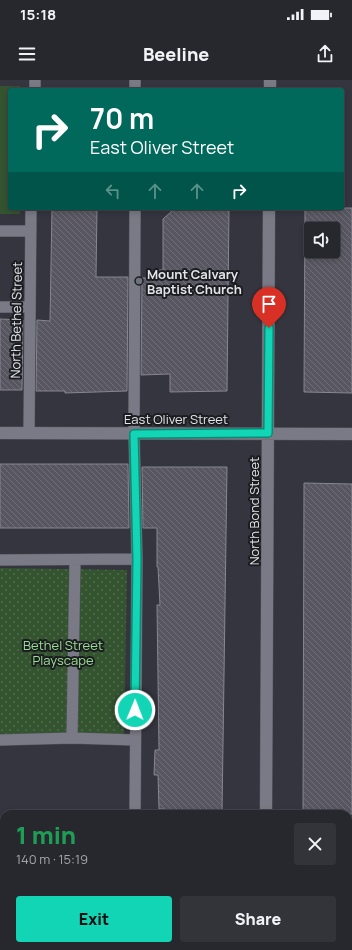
<!DOCTYPE html>
<html lang="en">
<head>
<meta charset="utf-8">
<style>
  body { margin:0; font-family:Manrope,sans-serif; background:#33343a; color:#f1f3f6; height:100vh; display:flex; flex-direction:column; font-size:15px; white-space:nowrap }
  * { box-sizing:border-box; margin:0 }
  p { font-size:13px; color:#a4a6aa }
  .icon { flex:none; width:22px; height:22px; fill:none; stroke:currentColor; stroke-width:2; stroke-linecap:round; stroke-linejoin:round }
  .map { position:relative; flex:1; overflow:hidden }
  .side { position:absolute; left:0px; top:730px; width:352px; height:140px; display:flex; flex-direction:column; background:#27282e; border-radius:12px 12px 0 0; box-shadow:0 2px 6px #0003,0 0 0 1px #43444a }
  .side>* { flex:none }
  .top-card { position:absolute; left:8px; top:8px; width:336px; height:122px; border-radius:4px; box-shadow:0 2px 6px #0003,0 0 0 1px #43444a; background:#00695c; color:#fff; overflow:hidden }
  .buttons { position:absolute; left:304px; top:142px; display:grid; gap:8px }
  .buttons a { display:grid; place-items:center; width:36px; height:36px; border-radius:4px; background:#27282e; box-shadow:0 2px 6px #0003,0 0 0 1px #43444a; font-size:20px }
  .pin { position:absolute; display:grid; place-items:center; width:34px; height:34px; color:#fff; margin:-41px -17px; border-radius:50% 50% 50% 0; rotate:-45deg; box-shadow:0 0 4px #0007 }
  .pin .icon { rotate:45deg }
  .me { position:absolute; width:44px; margin:-22px; rotate:1deg; stroke-linejoin:round; filter:drop-shadow(0 0 3px #0008) }
  .turn { display:flex; align-items:center; gap:14px; height:84px; padding:0 16px; font-size:18px }
  .turn .icon { width:52px; height:52px; stroke-width:2.5 }
  .turn b { display:block; font-size:28px; line-height:34px }
  .lanes { display:flex; align-items:center; height:38px; padding:0 16px; background:#0003; justify-content:center; gap:20px; direction:ltr }
  .lanes .off { opacity:.35 }
  .round { display:grid; place-items:center; flex:none; width:42px; height:42px; border-radius:4px; background:#33343a }
  .head { display:flex; align-items:center; justify-content:space-between; height:68px; padding:0 16px }
  h1 { font-size:24px; font-weight:800; line-height:30px; color:#1e9e55 }
  .primary-button { display:flex; gap:8px; margin-top:auto; padding:8px 16px }
  .primary-button a { flex:1; height:46px; border-radius:4px; background:#11d5b4; color:#111; font-size:16px; font-weight:800; line-height:46px; text-align:center }
  .primary-button a+a { background:#33343a; color:#f1f3f6 }
  .status { display:flex; justify-content:space-between; align-items:center; height:28px; padding:0 20px; background:#27282e; direction:ltr }
  .status svg { height:11px; fill:currentColor }
  header { display:flex; justify-content:space-between; align-items:center; height:52px; padding:0 16px; background:#27282e; font-size:18px; font-weight:800 }
  .map>svg:first-child { display:block }
  .park { fill:url(#park-dots) }
  .garden { fill:#345430 }
  .building { fill:url(#building-back-hatch); stroke:#878691; fill-rule:evenodd }
  .lines { fill:none; stroke-linecap:round; stroke-linejoin:round }
  .lane-casing { stroke:#53545c; stroke-width:12 }
  .street-casing { stroke:#53545c; stroke-width:13 }
  .secondary-casing { stroke:#53545c; stroke-width:13 }
  .lane { stroke:#797a85; stroke-width:11 }
  .street { stroke:#797a85; stroke-width:12 }
  .secondary { stroke:#797a85; stroke-width:12 }
  .route-casing { stroke:#0b8a75; stroke-width:10 }
  .route { stroke:#11d5b4; stroke-width:7 }
  .worship-dot { fill:#6b7280; stroke:#1c1d21; stroke-width:1.5 }
  .labels { text-anchor:middle; stroke-width:4; stroke-linejoin:round; paint-order:stroke }
  .poi-label { font-size:13px; font-weight:bold; fill:#e3e4ea; stroke:#1c1d21; text-anchor:start }
  .street-label { font-size:13px; fill:#e3e4ea; stroke:#1c1d21 }
  .park-label { font-size:13px; fill:#9adf91; stroke:#1c1d21 }
</style>
</head>
<body>
<div class="status"><b>15:18</b><svg viewBox="0 0 49 12"><path d="M0 12V9h3v3zM5 12V6h3v6zM10 12V3h3v9zM15 12V0h3v12zM26 1h20v11H26zM47 4h2v5h-2z"/></svg></div>
<header><svg class="icon" aria-label="menu" viewBox="0 0 24 24"><path d="M4 6h16M4 12h16M4 18h16"/></svg>Beeline<svg class="icon" aria-label="share" viewBox="0 0 24 24"><path d="M12 15V3M7 8l5-5 5 5M5 13v7h14v-7"/></svg></header>
<div class="map">
<svg width="352" height="870" viewBox="0 0 352 870">
  <defs>
    <pattern id="park-dots" width="8" height="8" patternUnits="userSpaceOnUse"><rect width="8" height="8" fill="#345430"/><path d="M2 2h.1M6 6h.1" fill="none" stroke="#516c4e" stroke-width="1.8" stroke-linecap="round"/></pattern>
    <pattern id="building-back-hatch" width="6" height="6" patternUnits="userSpaceOnUse"><rect width="6" height="6" fill="#585761"/><path d="M-1 5l2 2M0 0l6 6M5-1l2 2" fill="none" stroke="#706f78"/></pattern>
  </defs>
  <rect width="100%" height="100%" fill="#34353e"/>
  <path class="park" d="M0,488L127,490L124,656L0,654Z"/>
  <path class="garden" d="M0,6H20V10H10V128H20V134H0Z"/>
  <path class="building" d="M52,128H97L96,197H128L127,311L65,313V311H36L37,240L50,241Z
    M186,128H229L227,311L170,312V294L141,295L142,198H156V190H163V139L173,130H186Z
    M305,128H352V313L304,312ZM311,149H333V171H311Z
    M0,239L23,240L22,310H0Z
    M0,384H128L129,448H0Z
    M142,387H227L222,734H164V729H159L158,695H154L155,670H159L157,525H160L158,487H157V448H143Z
    M304,403L352,404V734H303Z"/>
  <g class="lines">
    <defs>
      <path id="lane" d="M35,10V0
        M135,10V0
        M0,151H31
        M0,227H30
        M29,353L31,128
        M0,480L137,479
        M72,658L75,480
        M0,660L72,658L135,660
        M135,734L137,479L134,353L135,128
        M133,870V866"/>
      <path id="street" d="M270,10V0
        M0,353L352,354
        M266,734L269,128
        M266,870V866"/>
      <path id="secondary" d="M0,789H4
        M348,789H352"/>
    </defs>
    <use href="#lane" class="lane-casing"/>
    <use href="#street" class="street-casing"/>
    <use href="#secondary" class="secondary-casing"/>
    <use href="#lane" class="lane"/>
    <use href="#street" class="street"/>
    <use href="#secondary" class="secondary"/>
  </g>
  <g class="lines">
    <defs>
      <path id="route" d="M135,630L137,479L134,354L268,353L269,248"/>
    </defs>
    <use href="#route" class="route-casing"/>
    <use href="#route" class="route"/>
  </g>
  <circle class="worship-dot" cx="139" cy="201" r="4"/>
  <g class="labels">
    <g class="poi-label">
      <text x="147" y="199">Mount Calvary<tspan x="147" dy="15">Baptist Church</tspan></text>
    </g>
    <g class="street-label">
      <text transform="translate(16 240) rotate(-89)" y="5">North Bethel Street</text>
      <text x="176" y="344">East Oliver Street</text>
      <text transform="translate(254 431) rotate(-90)" y="5">North Bond Street</text>
    </g>
    <g class="park-label">
      <text x="63" y="570">Bethel Street<tspan x="63" dy="15">Playscape</tspan></text>
    </g>
  </g>
</svg>
<div class="buttons">
<a><svg class="icon" aria-label="sound" viewBox="0 0 24 24"><path d="M4 9h4l5-4v14l-5-4H4zM17 9q2 3 0 6"/></svg></a>
</div>
<div class="pin" style="left:269px;top:248px;background:#d93025"><svg class="icon" aria-label="arrive" viewBox="0 0 24 24"><path d="M6 21V4h12l-3 4 3 4H6"/></svg></div>
<svg class="me" style="left:135px;top:630px" viewBox="-20 -20 40 40"><circle r="17" fill="#11d5b4" stroke="#fff" stroke-width="3"/><path d="M0-11L8 9 0 5-8 9z" fill="#fff"/></svg>
<div class="top-card">
<div class="turn"><svg class="icon" aria-label="right" viewBox="0 0 24 24"><path d="M7 20v-9h11M14 6l5 5-5 5"/></svg><div><b>70 m</b>East Oliver Street</div></div>
<div class="lanes"><svg class="icon off" aria-label="left" viewBox="0 0 24 24"><path d="M17 20v-9H6M10 6l-5 5 5 5"/></svg><svg class="icon off" aria-label="ahead" viewBox="0 0 24 24"><path d="M12 20V5M6 11l6-6 6 6"/></svg><svg class="icon off" aria-label="ahead" viewBox="0 0 24 24"><path d="M12 20V5M6 11l6-6 6 6"/></svg><svg class="icon" aria-label="right" viewBox="0 0 24 24"><path d="M7 20v-9h11M14 6l5 5-5 5"/></svg></div>
</div>
<section class="side">
<div class="head"><div><h1>1 min</h1><p>140 m · 15:19</p></div><a class="round"><svg class="icon" aria-label="close" viewBox="0 0 24 24"><path d="M6 6l12 12M18 6L6 18"/></svg></a></div>
<div class="primary-button"><a>Exit</a><a>Share</a></div>
</section>
</div>
</body>
</html>
